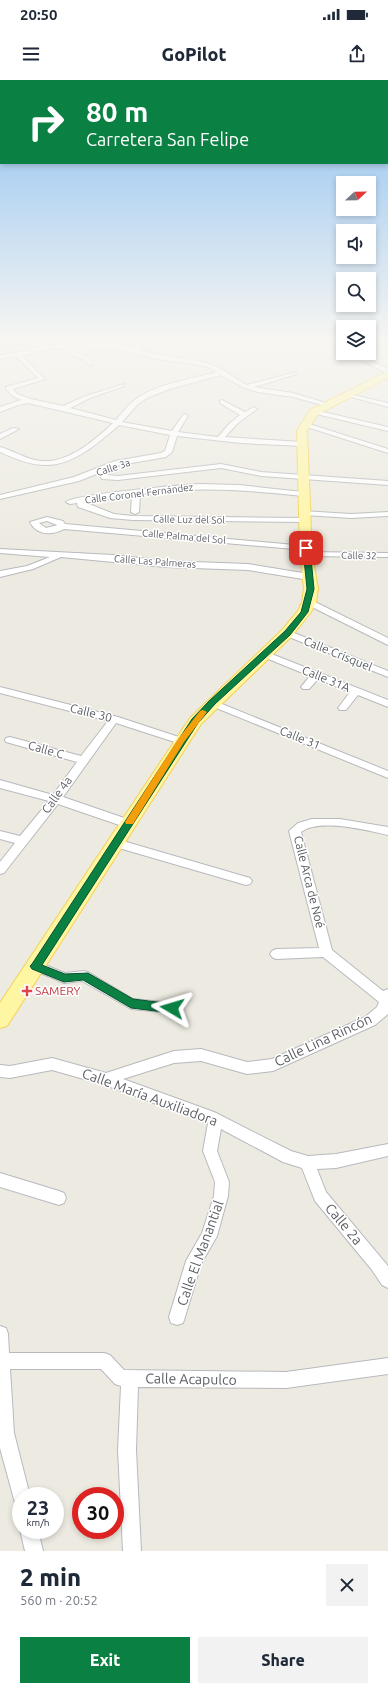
<!DOCTYPE html>
<html lang="en">
<head>
<meta charset="utf-8">
<style>
  body { margin:0; font-family:Ubuntu,sans-serif; background:#f2f2f3; color:#1f2937; height:100vh; display:flex; flex-direction:column; font-size:15px; white-space:nowrap }
  * { box-sizing:border-box; margin:0 }
  p { font-size:13px; color:#747a83 }
  .icon { flex:none; width:22px; height:22px; fill:none; stroke:currentColor; stroke-width:2; stroke-linecap:round; stroke-linejoin:round }
  .map { position:relative; height:1471px; overflow:hidden }
  .panel { display:flex; flex-direction:column; background:#fff; flex:1 }
  .panel>* { flex:none }
  .top-card { position:absolute; left:0px; top:0px; width:388px; height:84px; box-shadow:0 2px 6px #0003; background:#0b8043; color:#fff; overflow:hidden }
  .needle { width:26px; rotate:68deg }
  .tools { position:absolute; left:336px; top:96px; display:grid; gap:8px }
  .tools a { display:grid; place-items:center; width:40px; height:40px; border-radius:0px; background:#fff; box-shadow:0 2px 6px #0003; font-size:20px }
  .speed { position:absolute; left:12px; top:1407px; display:flex; gap:8px; font-size:20px; font-weight:700; text-align:center }
  .speed>* { display:grid; place-content:center; width:52px; height:52px; border-radius:50%; background:#fff; box-shadow:0 2px 6px #0003; line-height:1 }
  .speed small { font-size:10px; font-weight:400 }
  .speed .limit { border:6px solid #d22; background:#fff; color:#111 }
  .pin { position:absolute; display:grid; place-items:center; width:34px; height:34px; color:#fff; margin:-17px; border-radius:8px; box-shadow:0 2px 6px #0006 }
  .me { position:absolute; width:44px; margin:-22px; rotate:277deg; stroke-linejoin:round; filter:drop-shadow(0 0 3px #0008) }
  .turn { display:flex; align-items:center; gap:14px; height:84px; padding:0 20px; font-size:18px }
  .turn .icon { width:52px; height:52px; stroke-width:2.5 }
  .turn b { display:block; font-size:28px; line-height:34px }
  .round { display:grid; place-items:center; flex:none; width:42px; height:42px; border-radius:0px; background:#f2f2f3 }
  .head { display:flex; align-items:center; justify-content:space-between; height:68px; padding:0 20px }
  h1 { font-size:24px; font-weight:800; line-height:30px }
  .action { display:flex; gap:8px; margin-top:auto; padding:8px 20px }
  .action a { flex:1; height:46px; border-radius:0px; background:#0b8043; color:#fff; font-size:16px; font-weight:800; line-height:46px; text-align:center }
  .action a+a { background:#f2f2f3; color:#1f2937 }
  .status { display:flex; justify-content:space-between; align-items:center; height:28px; padding:0 20px; background:#fff; direction:ltr }
  .status svg { height:11px; fill:currentColor }
  header { display:flex; justify-content:space-between; align-items:center; height:52px; padding:0 20px; background:#fff; font-size:18px; font-weight:800 }
  .map>svg:first-child { display:block }
  .lines { fill:none; stroke-linecap:round; stroke-linejoin:round }
  .minor-casing { stroke:#b7b9be; stroke-width:2 }
  .primary-casing { stroke:#f5d153; stroke-width:2 }
  .minor { fill:#fff; fill-rule:evenodd }
  .primary { fill:#fff6a4; fill-rule:evenodd }
  .route { fill:#0b8043; stroke:#07532c }
  .slow { fill:#f59e0b }
  .health-dot { fill:#e0444e; stroke:#fff; stroke-width:1.5 }
  .labels { text-anchor:middle; stroke-width:3; stroke-linejoin:round; paint-order:stroke }
  .far-street-label { font-size:10px; fill:#5a5d63; stroke:#fff }
  .street-label { font-size:12px; fill:#5a5d63; stroke:#fff }
  .health-label { font-size:12px; fill:#be3a42; stroke:#fff; text-anchor:start }
  .near-street-label { font-size:14px; fill:#5a5d63; stroke:#fff }
</style>
</head>
<body>
<div class="status"><b>20:50</b><svg viewBox="0 0 49 12"><path d="M0 12V9h3v3zM5 12V6h3v6zM10 12V3h3v9zM15 12V0h3v12zM26 1h20v11H26zM47 4h2v5h-2z"/></svg></div>
<header><svg class="icon" aria-label="menu" viewBox="0 0 24 24"><path d="M4 6h16M4 12h16M4 18h16"/></svg>GoPilot<svg class="icon" aria-label="share" viewBox="0 0 24 24"><path d="M12 15V3M7 8l5-5 5 5M5 13v7h14v-7"/></svg></header>
<div class="map">
<svg width="388" height="1471" viewBox="0 0 388 1471">
  <rect width="100%" height="100%" fill="#edebe1"/>
  <g class="lines">
    <defs>
      <path id="minor" d="M87,259L109,263L113,259H120L115,264L132,268L143,259H149L138,270C162,277 188,276 212,285C224,289 235,299 247,305L296,292V294L254,307L293,313L329,324L326,326L293,317L258,312L242,307L221,295L170,309L149,317L138,324L122,342L172,351L183,335L185,334L188,336L178,352L218,357L229,344L240,335L220,323V321L222,320L245,332L254,327L257,329L238,343L225,357L302,362L306,364L302,366L241,363L177,356L172,372L166,377L120,385L105,391L108,395L118,396L221,384L261,392L388,401V405L261,396L221,388L118,400L102,399L99,393L79,401L0,419V415L74,397L115,381L161,373L165,371L170,355L119,345C112,352 103,358 95,365C60,391 38,390 0,372V367C12,370 22,377 35,380C64,387 93,362 113,343L28,323L18,325L0,332V327L21,320L13,316L6,309V307L38,298L16,276L0,279V275L20,272L39,267L24,264H0V260H24L47,265L97,264L92,263ZM75,268H112L156,279L194,284L208,287L216,292C190,300 158,303 136,319C128,325 122,333 116,340L70,328L90,318L124,306V304L86,316L63,326L31,319L17,314L13,309L45,299L22,276L47,269H69L71,275L85,279L88,285H92L90,277L76,273Z
        M358,273H364L371,281L388,289V294L367,283Z
        M344,313L388,323V327L344,315Z
        M314,330L388,347V351L312,333L311,332Z
        M306,343L388,369V373L304,346L303,345Z
        M13,348L19,349L0,359V354Z
        M200,404L239,405L303,412L307,414L303,416C248,410 195,406 140,414L139,432L135,434L131,432L132,415L84,422L114,434L133,436L304,438L308,440L304,442L133,440L110,438L78,427L77,423L70,424L66,422C75,414 182,405 200,404Z
        M302,431L351,434L388,432V436L351,438L305,435L301,433Z
        M47,437L63,441L65,444L306,466L310,468L306,470L64,449C52,456 36,455 30,442ZM47,441L57,445H58L46,448L39,443Z
        M0,469L113,475L166,481L248,484L309,494L313,497L309,500L248,490L166,487L61,477L33,489L0,497V491L27,486L50,477L0,473Z
        M303,472L388,473V477L306,476L302,474Z
        M309,519L388,558V565L306,524L305,522Z
        M287,550L388,591V597L284,555V551Z
        M264,571L388,620V627L358,615L346,630H340L338,628L350,612L318,599L309,609H303L301,607L310,596L261,576L259,574Z
        M0,607L118,637L185,659L186,661L181,664L116,643L63,717L133,741L135,744L133,747H125L58,724L4,793L0,794V782L15,763L0,759V751L20,756L49,721L0,708V700L53,715L77,682L6,662L5,660L6,658L10,657L81,676L108,641L0,613Z
        M212,620L388,691V698L209,625L207,623Z
        M312,739H340L388,747V755C367,750 319,738 301,752L332,870L383,911L388,909V934L375,945L273,991L247,994L201,981L174,983L123,999L214,1032L291,1071L308,1076L336,1074L388,1064V1076L336,1088L317,1089L326,1112L388,1186V1208L382,1205L372,1190L315,1121L302,1088L283,1082L221,1049L217,1071L229,1102L228,1116L217,1156L201,1184L185,1237L183,1243L177,1245L171,1243L169,1237L186,1181L202,1153L214,1116L215,1102L203,1071L208,1043L105,1005L52,990L10,998L0,997V985L10,986L52,978L106,993L174,971L201,969L247,982L272,979L365,937L377,927L379,922L323,877L276,879L272,877L270,874L272,871L276,869L319,868L289,751L298,743Z
        M116,759L250,798L252,801L250,804L246,805L112,766L110,763Z
        M35,881L65,893L84,891L88,892L133,919L172,923L177,924L178,928L177,932L172,933L131,929L82,901L64,903L31,889L29,886L31,883Z
        M0,1093L59,1111L64,1113L66,1118L64,1123L59,1125L0,1107Z
        M0,1246L6,1248L8,1254L9,1273H104L110,1275L124,1290L286,1292L388,1278V1294L286,1308L138,1307L136,1370L141,1471H123L118,1370L121,1306L115,1304L101,1289H10L14,1353L30,1416H21V1426L15,1423L0,1368Z
        M21,1447V1450H38L43,1471H25L20,1450Z"/>
      <path id="primary" d="M388,291V298L318,334L307,351L312,474L318,509L316,522L311,532L292,556L201,644L7,946L0,948V923L190,638L282,550L298,531L302,522L304,509L300,474L297,351L310,330Z"/>
    </defs>
    <use href="#minor" class="minor-casing"/>
    <use href="#primary" class="primary-casing"/>
    <use href="#minor" class="minor"/>
    <use href="#primary" class="primary"/>
  </g>
  <linearGradient id="sky" x2="0" y2="1"><stop stop-color="#8bbff1"/><stop offset="0.56" stop-color="#f7f6f2"/><stop offset="1" stop-color="#f7f6f2" stop-opacity="0"/></linearGradient>
  <rect width="388" height="465" fill="url(#sky)"/>
  <path class="route" d="M306,466L310,468L314,509L308,532L290,555L215,624L198,643L42,885L65,894L88,893L133,919L172,924L176,925L178,928L176,931L172,933L131,928L83,900L64,902L32,889L30,886L32,884L192,639L209,621L285,551L301,532L307,509L303,468Z"/>
  <path class="slow" d="M203,630L207,632L184,662L133,744H126L125,742L178,659L200,631Z"/>
  <path class="health-dot" d="M25 905h4v4h4v4h-4v4h-4v-4h-4v-4h4z"/>
  <g class="labels">
    <g class="far-street-label">
      <text transform="translate(113 387) rotate(-18)" y="4">Calle 3a</text>
      <text transform="translate(139 413) rotate(-7)" y="4">Calle Coronel Fernández</text>
      <text transform="translate(189 439) rotate(1)" y="4">Calle Luz del Sol</text>
      <text transform="translate(184 456) rotate(5)" y="4">Calle Palma del Sol</text>
      <text transform="translate(359 475) rotate(1)" y="4">Calle 32</text>
      <text transform="translate(155 481) rotate(4)" y="4">Calle Las Palmeras</text>
    </g>
    <g class="street-label">
      <text transform="translate(338 574) rotate(22)" y="4">Calle Crisquel</text>
      <text transform="translate(326 599) rotate(22)" y="4">Calle 31A</text>
      <text transform="translate(91 633) rotate(14)" y="4">Calle 30</text>
      <text transform="translate(300 658) rotate(22)" y="4">Calle 31</text>
      <text transform="translate(46 670) rotate(16)" y="4">Calle C</text>
      <text transform="translate(57 715) rotate(-54)" y="4">Calle 4a</text>
      <text transform="translate(309 802) rotate(76)" y="4">Calle Arca de Noé</text>
    </g>
    <g class="health-label">
      <text x="35" y="915">SAMERY</text>
    </g>
    <g class="near-street-label">
      <text transform="translate(323 960) rotate(-25)" y="5">Calle Lina Rincón</text>
      <text transform="translate(150 1017) rotate(20)" y="5">Calle María Auxiliadora</text>
      <text transform="translate(344 1144) rotate(50)" y="5">Calle 2a</text>
      <text transform="translate(200 1173) rotate(-70)" y="5">Calle El Manantial</text>
      <text transform="translate(191 1299) rotate(1)" y="5">Calle Acapulco</text>
    </g>
  </g>
</svg>
<div class="tools">
<a><svg class="needle" viewBox="-14 -14 28 28"><path d="M0-13l5 13h-10z" fill="#e53935"/><path d="M0 13l5-13h-10z" fill="#747a83"/></svg></a>
<a><svg class="icon" aria-label="sound" viewBox="0 0 24 24"><path d="M4 9h4l5-4v14l-5-4H4zM17 9q2 3 0 6"/></svg></a>
<a><svg class="icon" aria-label="search" viewBox="0 0 24 24"><circle cx="10" cy="10" r="6"/><path d="M15 15l6 6"/></svg></a>
<a><svg class="icon" aria-label="layers" viewBox="0 0 24 24"><path d="M12 4l9 5-9 5-9-5zM3 14l9 5 9-5"/></svg></a>
</div>
<div class="speed"><div>23<small>km/h</small></div><div class="limit">30</div></div>
<div class="pin" style="left:306px;top:468px;background:#d93025"><svg class="icon" aria-label="arrive" viewBox="0 0 24 24"><path d="M6 21V4h12l-3 4 3 4H6"/></svg></div>
<svg class="me" style="left:172px;top:928px" viewBox="-20 -20 40 40"><path d="M0-17L14 15 0 8-14 15z" fill="#0b8043" stroke="#fff" stroke-width="4"/></svg>
<div class="top-card">
<div class="turn"><svg class="icon" aria-label="right" viewBox="0 0 24 24"><path d="M7 20v-9h11M14 6l5 5-5 5"/></svg><div><b>80 m</b>Carretera San Felipe</div></div>
</div>
</div>
<section class="panel">
<div class="head"><div><h1>2 min</h1><p>560 m · 20:52</p></div><a class="round"><svg class="icon" aria-label="close" viewBox="0 0 24 24"><path d="M6 6l12 12M18 6L6 18"/></svg></a></div>
<div class="action"><a>Exit</a><a>Share</a></div>
</section>
</body>
</html>
